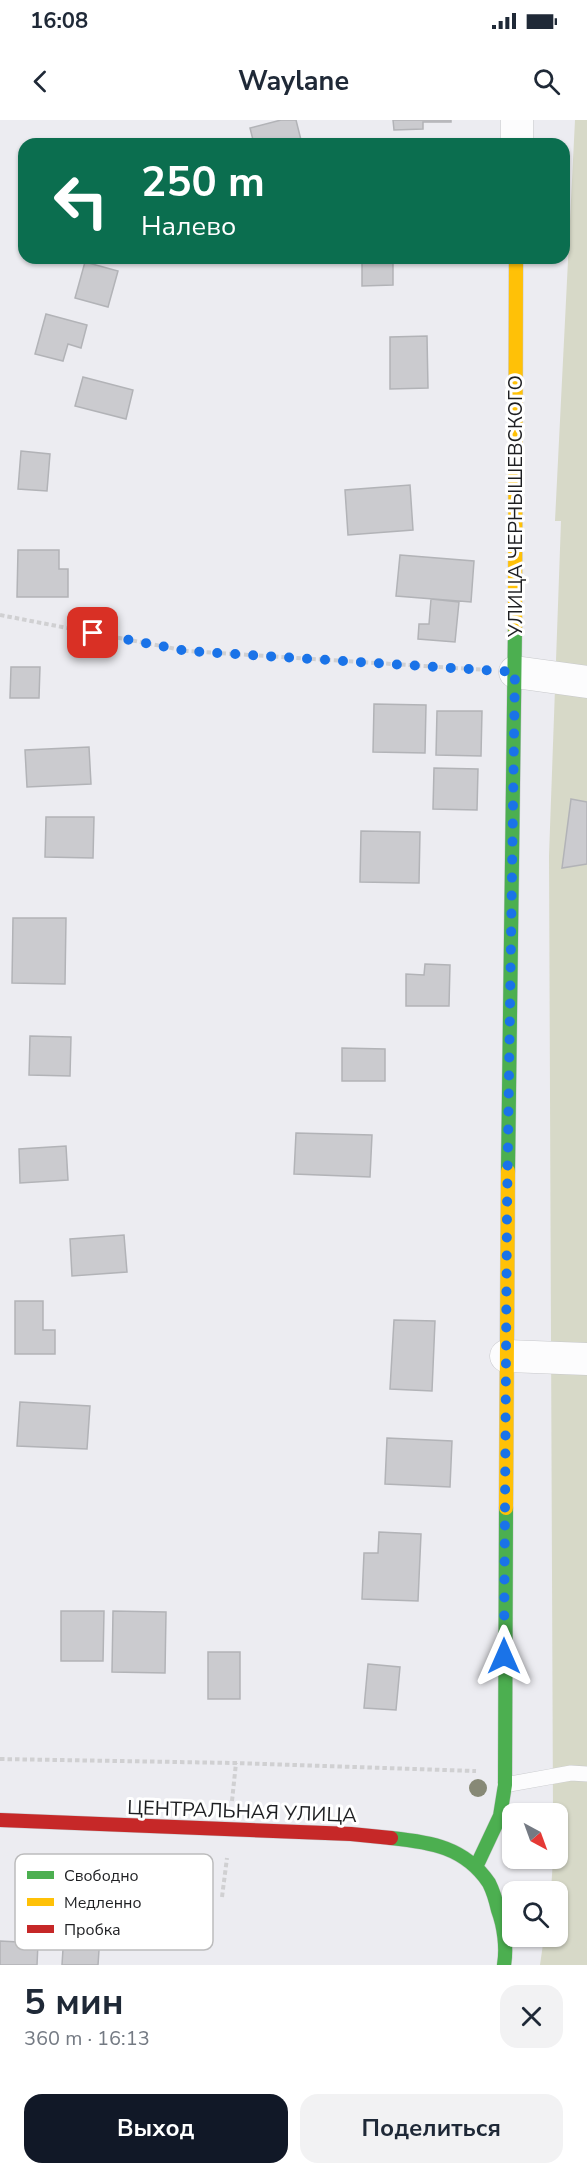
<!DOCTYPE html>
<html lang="ru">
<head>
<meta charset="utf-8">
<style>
  body { margin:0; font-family:"Nunito Sans",sans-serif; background:#f2f2f3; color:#1f2937; height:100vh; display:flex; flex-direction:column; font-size:22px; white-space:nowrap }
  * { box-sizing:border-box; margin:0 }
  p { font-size:20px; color:#747a83 }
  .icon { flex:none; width:33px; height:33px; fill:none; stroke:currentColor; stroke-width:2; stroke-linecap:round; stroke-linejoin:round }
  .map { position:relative; height:1845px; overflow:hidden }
  .drawer { display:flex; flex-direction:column; background:#fff; flex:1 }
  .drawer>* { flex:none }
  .banner { position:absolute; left:18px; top:18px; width:552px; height:126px; border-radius:18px; box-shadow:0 2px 4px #0004; background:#0b6e4f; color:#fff; overflow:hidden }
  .needle { width:39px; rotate:139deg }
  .buttons { position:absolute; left:502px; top:1683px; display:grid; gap:12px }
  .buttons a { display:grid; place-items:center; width:66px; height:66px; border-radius:12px; background:#fff; box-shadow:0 2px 4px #0004; font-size:30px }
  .pin { position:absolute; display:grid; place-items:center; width:51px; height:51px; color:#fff; margin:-26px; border-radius:12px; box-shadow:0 3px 9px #0006 }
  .me { position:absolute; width:66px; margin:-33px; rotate:0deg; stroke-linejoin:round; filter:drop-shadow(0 0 4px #0008) }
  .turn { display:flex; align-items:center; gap:21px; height:126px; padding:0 24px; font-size:27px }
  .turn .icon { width:78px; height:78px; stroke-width:2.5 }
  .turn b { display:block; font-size:42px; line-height:51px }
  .round { display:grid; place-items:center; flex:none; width:63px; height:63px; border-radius:18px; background:#f2f2f3 }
  .head { display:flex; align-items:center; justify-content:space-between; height:102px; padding:0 24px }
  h1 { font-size:36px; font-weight:700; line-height:45px }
  .cta { display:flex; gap:12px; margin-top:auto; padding:12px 24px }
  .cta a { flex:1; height:69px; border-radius:18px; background:#111827; color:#fff; font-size:24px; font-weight:700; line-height:69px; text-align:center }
  .cta a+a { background:#f2f2f3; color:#1f2937 }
  .status { display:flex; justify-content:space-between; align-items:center; height:42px; padding:0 30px; background:#fff; direction:ltr }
  .status svg { height:16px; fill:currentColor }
  header { display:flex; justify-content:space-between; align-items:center; height:78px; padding:0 24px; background:#fff; font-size:27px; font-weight:700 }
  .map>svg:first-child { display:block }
  .green { fill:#d7d9c8 }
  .building { fill:#cbcbcf; stroke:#b2b3b7; stroke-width:1.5 }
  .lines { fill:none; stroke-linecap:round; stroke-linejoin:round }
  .lane-casing { stroke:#c8c9cc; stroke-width:16 }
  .street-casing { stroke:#c8c9cc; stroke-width:33 }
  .fast-casing { stroke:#c8c9cc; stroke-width:15 }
  .slow-casing { stroke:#c8c9cc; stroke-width:15 }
  .jam-casing { stroke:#c8c9cc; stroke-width:15 }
  .path { stroke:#d0d0d2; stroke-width:4; stroke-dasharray:4.5 3; stroke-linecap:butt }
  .lane { stroke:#fcfcfd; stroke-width:15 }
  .street { stroke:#fcfcfd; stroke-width:32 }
  .fast { stroke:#4caf50; stroke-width:14 }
  .slow { stroke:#ffc107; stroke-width:14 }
  .jam { stroke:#c62828; stroke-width:14 }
  .tree { fill:#878976 }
  .route { stroke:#1a73e8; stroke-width:10; stroke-dasharray:0 18 }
  .labels { text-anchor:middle; stroke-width:6; stroke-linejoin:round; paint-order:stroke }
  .street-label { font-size:20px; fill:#1e1f22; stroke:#fff }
  .key { fill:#fff; stroke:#bcbcbd; stroke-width:1.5 }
  .key-label { font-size:16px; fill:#1e1f22 }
</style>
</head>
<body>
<div class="status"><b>16:08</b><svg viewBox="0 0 49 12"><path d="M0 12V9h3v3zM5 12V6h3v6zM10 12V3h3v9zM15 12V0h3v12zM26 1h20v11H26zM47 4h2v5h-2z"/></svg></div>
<header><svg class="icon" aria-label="back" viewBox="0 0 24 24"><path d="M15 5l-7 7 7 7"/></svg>Waylane<svg class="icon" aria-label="search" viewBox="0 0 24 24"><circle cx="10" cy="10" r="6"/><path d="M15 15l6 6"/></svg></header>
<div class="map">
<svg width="587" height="1845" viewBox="0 0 587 1845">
  <rect width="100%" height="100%" fill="#ececf1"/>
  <path class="green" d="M575,0H587V1845H540L544,1817L558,1816V1772L551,1771L553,1739L558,1738V1694L553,1693L549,736L561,401H555Z"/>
  <path class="building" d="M281,0H296L302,24H254L250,8Z
    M393,0H451V2H423V9L394,10Z
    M362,138H393V165L362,166Z
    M85,142L118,151L108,187L75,178Z
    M46,194L87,205L81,228L68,224L63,241L35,234Z
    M427,216L428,268L390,269V217Z
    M83,257L133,270L126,299L75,286Z
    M21,331L50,334L47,371L18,369Z
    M410,365L413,410L348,415L345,370Z
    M18,430H59V449H68V477H17Z
    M400,435L474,441L471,482L396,476Z
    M431,479L459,482L455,522L418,519L419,504H429Z
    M11,547H40L39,578H10Z
    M374,584L426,585L425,633L373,632Z
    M437,591H482L481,636L436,635Z
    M89,627L91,664L27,667L25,630Z
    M434,648L478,649L477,690L433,689Z
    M571,679L587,682V744L562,748Z
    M46,697H94L93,738L45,737Z
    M361,711L420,712L419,763L360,762Z
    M13,798H66L65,864L12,863Z
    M425,844L450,845L449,886H406V854L424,855Z
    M30,916L71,917L70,956L29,955Z
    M342,928L385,929V961H342Z
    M296,1013L372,1015L370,1057L294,1054Z
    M66,1026L68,1060L20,1063L19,1029Z
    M124,1115L127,1152L72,1156L70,1119Z
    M15,1181H43V1210H55V1234H15Z
    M394,1200L435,1201L432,1271L390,1269Z
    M20,1282L90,1286L87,1329L17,1326Z
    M387,1318L452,1321L450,1367L385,1364Z
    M379,1412L421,1414L418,1481L362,1479L364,1433H378Z
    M61,1491H104L103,1541H61Z
    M113,1491L166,1492L165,1553L112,1552Z
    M208,1532H240V1579H208Z
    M368,1544L400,1547L396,1590L364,1588Z
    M64,1813L100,1815L98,1845H62Z
    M0,1821L38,1823L37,1845H0Z"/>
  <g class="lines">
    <defs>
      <path id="lane" d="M505,1665L571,1653L587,1654"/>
      <path id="street" d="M517,24V0
        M515,552L587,562
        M506,1236L587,1239"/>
      <path id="fast" d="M508,1051L515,507
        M391,1718C430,1722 465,1727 489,1763C493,1771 496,1781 498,1790C504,1806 507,1828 504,1845
        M476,1747L500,1696L505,1665L506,1388"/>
      <path id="slow" d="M515,507L516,138
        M506,1388L508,1051"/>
      <path id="jam" d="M0,1700L351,1714L391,1718"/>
    </defs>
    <use href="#lane" class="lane-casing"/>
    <use href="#street" class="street-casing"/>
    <use href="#fast" class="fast-casing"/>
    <use href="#slow" class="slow-casing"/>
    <use href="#jam" class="jam-casing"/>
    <path class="path" d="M0,495L187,531L487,550
      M0,1639L236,1643L476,1651
      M232,1681L236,1643
      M222,1777L227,1738"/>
    <use href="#lane" class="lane"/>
    <use href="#street" class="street"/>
    <use href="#fast" class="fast"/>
    <use href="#slow" class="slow"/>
    <use href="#jam" class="jam"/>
  </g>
  <circle class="tree" cx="478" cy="1668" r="9"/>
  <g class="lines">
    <path class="route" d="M93,513L187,531L515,552L507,1089L504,1536"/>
  </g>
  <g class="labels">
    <g class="street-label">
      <text transform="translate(515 386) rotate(-90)" y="7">УЛИЦА ЧЕРНЫШЕВСКОГО</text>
      <text transform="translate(242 1691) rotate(2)" y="7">ЦЕНТРАЛЬНАЯ УЛИЦА</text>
    </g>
  </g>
  <rect x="15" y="1734" width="198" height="96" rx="9" class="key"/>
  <rect x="27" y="1751" width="27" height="8" fill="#4caf50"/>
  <rect x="27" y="1778" width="27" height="8" fill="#ffc107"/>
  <rect x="27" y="1805" width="27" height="8" fill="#c62828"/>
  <g class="key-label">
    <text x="64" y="1761">Свободно</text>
    <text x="64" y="1788">Медленно</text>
    <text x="64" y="1815">Пробка</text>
  </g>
</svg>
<div class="buttons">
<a><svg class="needle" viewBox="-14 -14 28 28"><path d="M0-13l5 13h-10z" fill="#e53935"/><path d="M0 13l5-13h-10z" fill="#747a83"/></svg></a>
<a><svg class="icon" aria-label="search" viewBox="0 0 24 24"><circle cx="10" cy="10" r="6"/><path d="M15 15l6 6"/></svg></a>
</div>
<div class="pin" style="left:93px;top:513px;background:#d93025"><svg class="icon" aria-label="arrive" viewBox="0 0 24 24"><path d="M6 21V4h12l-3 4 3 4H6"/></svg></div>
<svg class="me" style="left:504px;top:1536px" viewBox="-20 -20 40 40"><path d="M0-17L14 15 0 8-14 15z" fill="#1a73e8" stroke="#fff" stroke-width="4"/></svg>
<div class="banner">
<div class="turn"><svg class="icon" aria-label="left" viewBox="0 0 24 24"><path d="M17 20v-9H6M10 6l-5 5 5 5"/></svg><div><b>250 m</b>Налево</div></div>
</div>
</div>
<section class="drawer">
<div class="head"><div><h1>5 мин</h1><p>360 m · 16:13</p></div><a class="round"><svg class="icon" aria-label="close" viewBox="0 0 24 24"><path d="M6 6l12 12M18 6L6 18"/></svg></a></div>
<div class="cta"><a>Выход</a><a>Поделиться</a></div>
</section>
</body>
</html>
